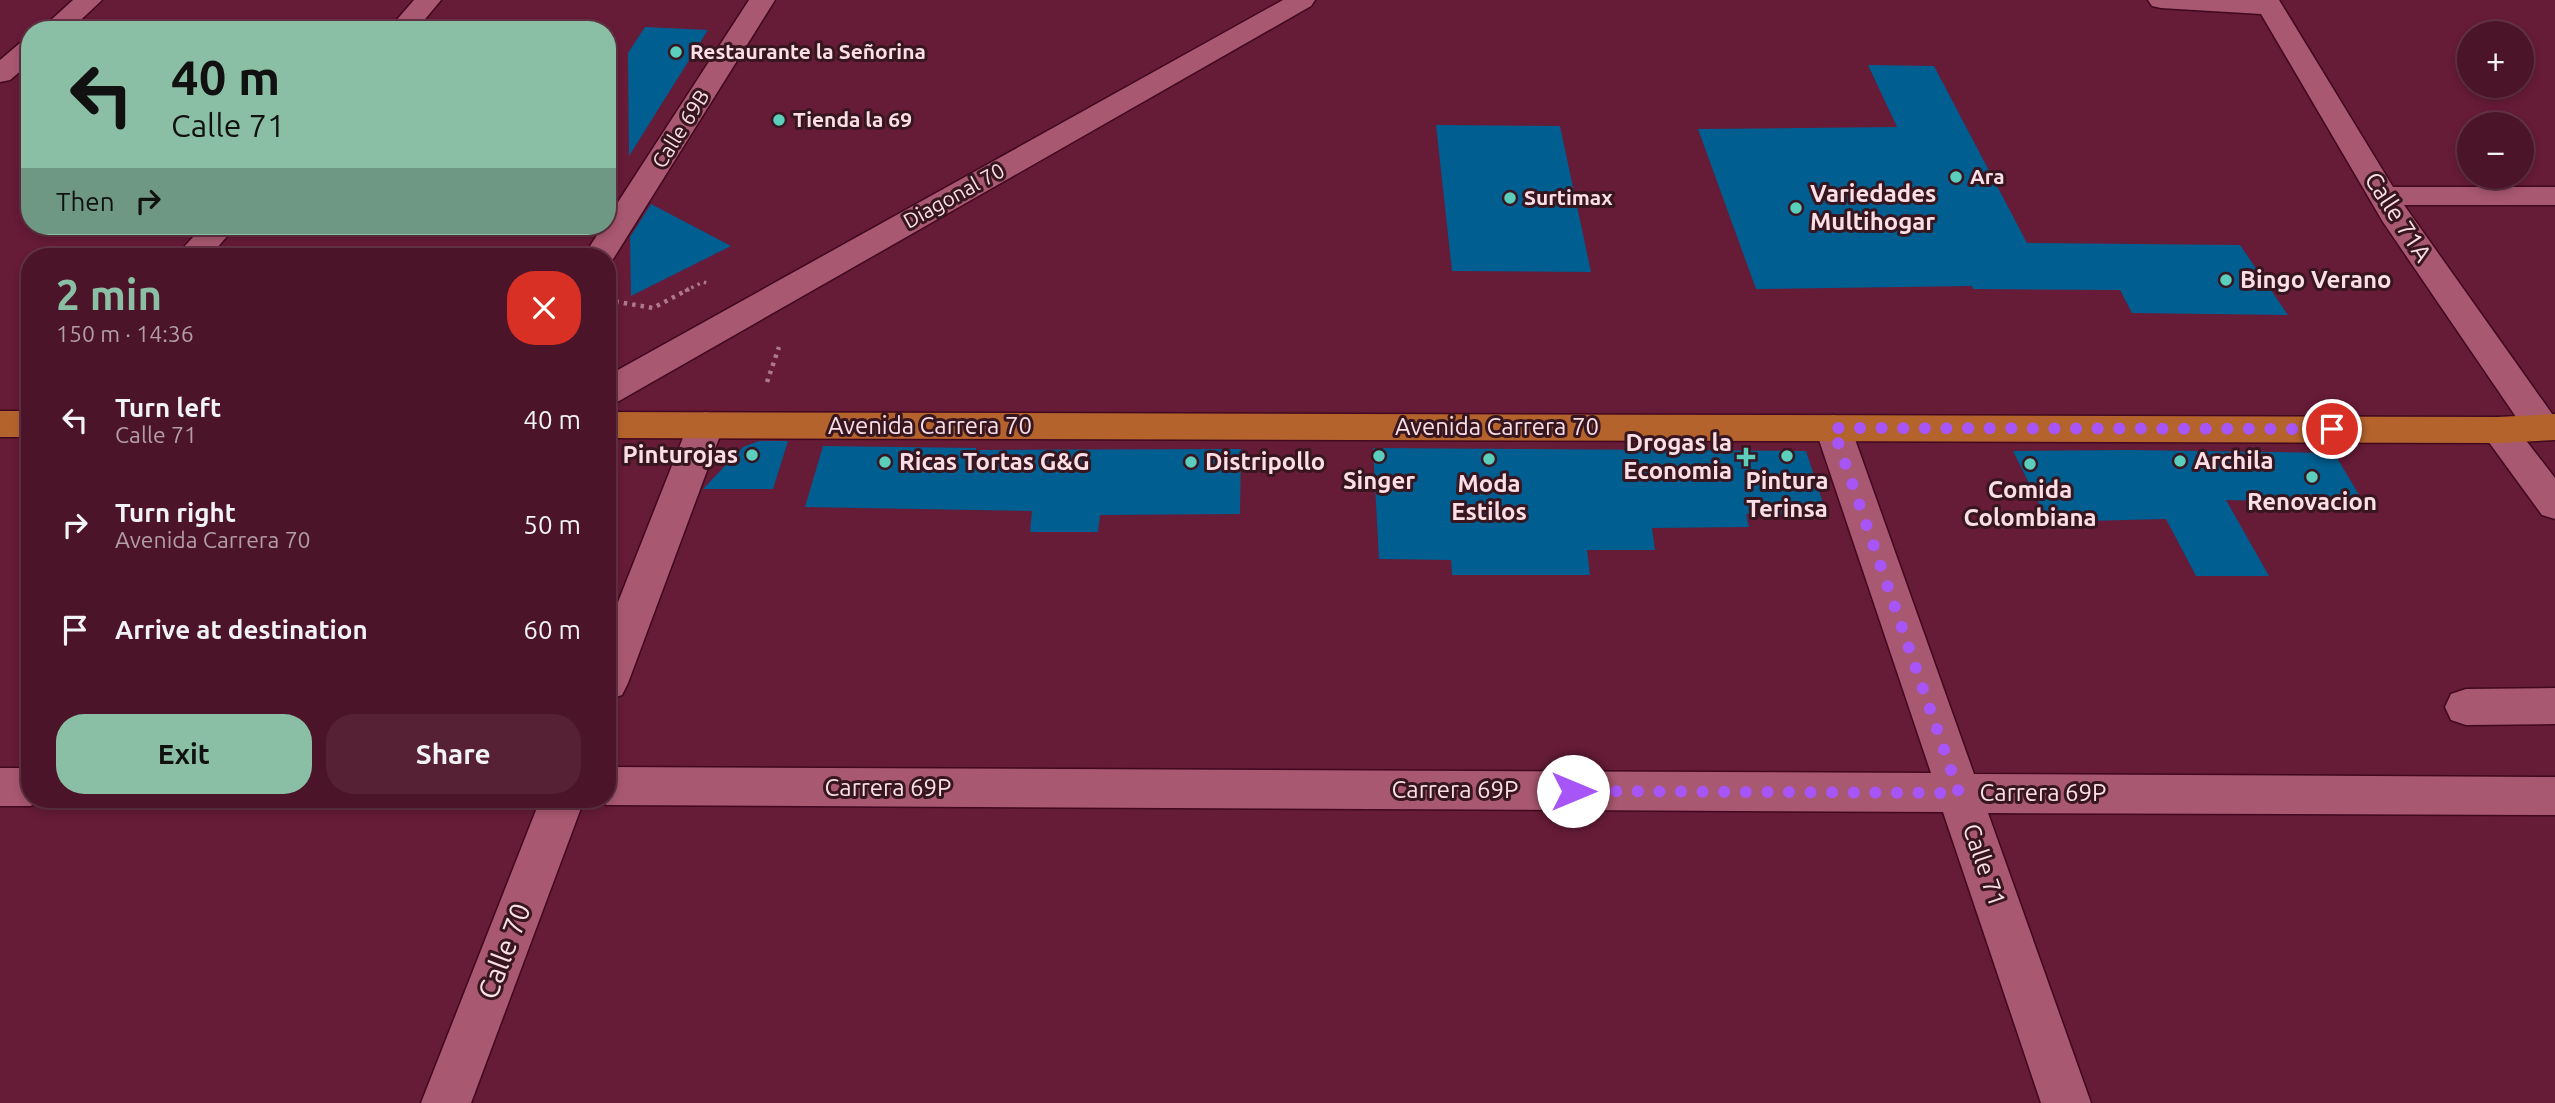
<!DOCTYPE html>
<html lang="en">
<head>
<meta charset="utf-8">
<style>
  body { margin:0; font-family:Ubuntu,sans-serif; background:#562135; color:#f1f3f6; height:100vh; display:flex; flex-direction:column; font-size:26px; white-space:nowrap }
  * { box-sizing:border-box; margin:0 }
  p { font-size:23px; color:#b29ea8 }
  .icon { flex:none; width:38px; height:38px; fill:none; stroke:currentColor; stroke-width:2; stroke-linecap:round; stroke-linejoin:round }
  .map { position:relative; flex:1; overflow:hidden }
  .details { position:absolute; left:21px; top:248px; width:595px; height:560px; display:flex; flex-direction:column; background:#4c1429; border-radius:28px; box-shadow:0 4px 10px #0003,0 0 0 2px #633346 }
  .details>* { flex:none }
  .hud { position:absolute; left:21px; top:21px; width:595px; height:214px; border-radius:28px; box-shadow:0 4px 10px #0003,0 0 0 2px #633346; background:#8abfa5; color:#111; overflow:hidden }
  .fabs { position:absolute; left:2457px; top:21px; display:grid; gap:14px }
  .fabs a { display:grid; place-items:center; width:77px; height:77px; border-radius:50%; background:#4c1429; box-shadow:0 4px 10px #0003,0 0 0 2px #633346; font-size:35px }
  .pin { position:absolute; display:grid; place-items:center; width:60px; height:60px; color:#fff; margin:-30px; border:4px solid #fff; border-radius:50%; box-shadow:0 2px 7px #0007 }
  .me { position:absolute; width:77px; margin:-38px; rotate:90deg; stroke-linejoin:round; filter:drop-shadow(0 0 5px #0008) }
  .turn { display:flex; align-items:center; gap:24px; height:147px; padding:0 35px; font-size:32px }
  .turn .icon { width:91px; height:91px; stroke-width:2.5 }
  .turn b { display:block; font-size:49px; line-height:60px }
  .then { display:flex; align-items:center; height:66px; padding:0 35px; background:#0003; gap:14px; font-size:26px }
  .round { display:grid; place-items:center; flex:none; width:74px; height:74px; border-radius:28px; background:#562135 }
  .overview { display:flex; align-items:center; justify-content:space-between; height:119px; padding:0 35px }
  h1 { font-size:42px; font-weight:700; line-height:52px; color:#8abfa5 }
  .cta { display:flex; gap:14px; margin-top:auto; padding:14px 35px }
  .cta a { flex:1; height:80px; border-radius:28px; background:#8abfa5; color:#111; font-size:28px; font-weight:700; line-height:80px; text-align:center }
  .cta a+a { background:#562135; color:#f1f3f6 }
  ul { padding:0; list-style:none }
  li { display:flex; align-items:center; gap:21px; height:105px; padding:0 35px }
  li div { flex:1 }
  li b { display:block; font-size:26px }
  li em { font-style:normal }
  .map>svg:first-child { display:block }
  .building { fill:#005e90 }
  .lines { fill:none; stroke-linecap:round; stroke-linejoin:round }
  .minor-casing { stroke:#41081f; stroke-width:3 }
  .major-casing { stroke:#41081f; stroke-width:3 }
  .path-far1 { stroke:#ac788a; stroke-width:3.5; stroke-dasharray:2.5 4.5; stroke-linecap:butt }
  .path { stroke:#ac788a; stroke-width:4.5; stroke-dasharray:3.5 5; stroke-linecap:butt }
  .minor { fill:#a95871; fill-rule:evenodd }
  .major { fill:#b4632d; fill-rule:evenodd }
  .route { stroke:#a855f7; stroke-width:12; stroke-dasharray:0 21.6 }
  .poi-dot { fill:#5bcebc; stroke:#371620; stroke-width:2.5 }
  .labels { text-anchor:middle; stroke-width:6; stroke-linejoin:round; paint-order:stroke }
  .far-poi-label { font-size:21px; font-weight:bold; fill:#fbdfe6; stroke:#371620; text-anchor:start }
  .far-street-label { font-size:21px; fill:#fbdfe6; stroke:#371620 }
  .poi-label { font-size:24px; font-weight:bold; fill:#fbdfe6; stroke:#371620; text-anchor:start }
  .street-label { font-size:24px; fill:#fbdfe6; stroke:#371620 }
  .near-street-label { font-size:28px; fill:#fbdfe6; stroke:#371620 }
</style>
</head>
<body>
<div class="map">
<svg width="2555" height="1103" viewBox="0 0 2555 1103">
  <rect width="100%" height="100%" fill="#661b37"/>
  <path class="building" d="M645,27L708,30L629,156L628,53Z
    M1868,65L1934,66L2027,243L2240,245L2288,315L2132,313L2120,290L1973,289L1972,286L1756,289L1698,129L1897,127Z
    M1436,125L1560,126L1591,272L1452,271Z
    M651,204L731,246L631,296L630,237Z
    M759,441H788L773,489H703L743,447Z
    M823,446L976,448V450L1241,449L1240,514L1100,515L1098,532H1030L1032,511L805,507Z
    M1373,448L1806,451L1827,515L1746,514L1749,527L1652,528L1655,550H1587L1590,575H1452L1451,560L1379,559Z
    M2130,450L2334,453L2364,503L2226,500L2269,576H2196L2166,519L2048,522L2013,451Z"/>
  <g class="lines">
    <defs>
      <path id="minor" d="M73,0H102L70,30H40Z
        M414,0H441L416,30H388Z
        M749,0H775L610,264L607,265V257H583L603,226H607V219Z
        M1283,0H1315L1311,6L619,401L607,404V376Z
        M2148,0H2279L2393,187H2555V205H2404L2555,418V436L2542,440L2529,436L2383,222L2261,14L2161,8L2152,6Z
        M30,41V63L10,80L0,82V60L20,43Z
        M203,226H236L209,257H175Z
        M706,412L719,416L724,425L628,683L622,695L607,700V630L688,425L693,416Z
        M1833,415L1846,419L1851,428L1974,774L2555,777V815L1988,813L2091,1103H2041L1943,812L607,805L592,800H607V767L1931,773L1815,428L1820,419Z
        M2498,417L2511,421L2555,478V519L2542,515L2480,430L2485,421Z
        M2555,688V724L2466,725L2451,720L2445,707L2451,694L2466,689Z
        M0,768H30V800L45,801L30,806H0Z
        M540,800H584L471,1103H421Z"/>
      <path id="major" d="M0,411H30V437H0Z
        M607,412L2498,417L2555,414V440L2498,443L607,438Z"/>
    </defs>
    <use href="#minor" class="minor-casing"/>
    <use href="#major" class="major-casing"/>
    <path class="path-far1" d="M685,291L703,282L707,283"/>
    <path class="path" d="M607,300L653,308L689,289
      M767,382L779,347"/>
    <use href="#minor" class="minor"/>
    <use href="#major" class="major"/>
  </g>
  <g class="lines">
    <path class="route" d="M1573,791L1959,793L1833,428L2332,429"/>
  </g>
  <g class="poi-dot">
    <circle cx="676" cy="52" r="7"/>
    <circle cx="779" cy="120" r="7"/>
    <circle cx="1956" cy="177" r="7"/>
    <circle cx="1510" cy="198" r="7"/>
    <circle cx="1796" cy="208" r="7"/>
    <circle cx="2226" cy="280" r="7"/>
    <circle cx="752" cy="455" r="7"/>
    <circle cx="1379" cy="456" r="7"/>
    <circle cx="1787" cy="456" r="7"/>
    <path d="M1742.5 446.5h7v7h7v7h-7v7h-7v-7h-7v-7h7z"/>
    <circle cx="1489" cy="459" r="7"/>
    <circle cx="2180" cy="461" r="7"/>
    <circle cx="885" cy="462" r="7"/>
    <circle cx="1191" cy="462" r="7"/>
    <circle cx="2030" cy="464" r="7"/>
    <circle cx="2312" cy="477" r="7"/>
  </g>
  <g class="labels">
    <g class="far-poi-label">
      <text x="690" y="59">Restaurante la Señorina</text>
      <text x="793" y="127">Tienda la 69</text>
      <text x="1970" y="184">Ara</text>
      <text x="1524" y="205">Surtimax</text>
    </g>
    <g class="far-street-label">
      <text transform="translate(681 129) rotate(-58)" y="7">Calle 69B</text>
      <text transform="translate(954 196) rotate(-29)" y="7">Diagonal 70</text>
    </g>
    <g class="poi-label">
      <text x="1810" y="202">Variedades<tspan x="1810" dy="28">Multihogar</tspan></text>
      <text x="2240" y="288">Bingo Verano</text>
      <text x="1732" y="451" text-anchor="end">Drogas la<tspan x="1732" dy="28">Economia</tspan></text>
      <text x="738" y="463" text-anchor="end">Pinturojas</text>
      <text x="2194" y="469">Archila</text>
      <text x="899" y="470">Ricas Tortas G&amp;G</text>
      <text x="1205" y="470">Distripollo</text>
      <text x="1379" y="489" text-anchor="middle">Singer</text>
      <text x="1787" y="489" text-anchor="middle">Pintura<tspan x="1787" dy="28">Terinsa</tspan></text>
      <text x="1489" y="492" text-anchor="middle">Moda<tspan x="1489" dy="28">Estilos</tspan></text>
      <text x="2030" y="498" text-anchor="middle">Comida<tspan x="2030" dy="28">Colombiana</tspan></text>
      <text x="2312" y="510" text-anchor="middle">Renovacion</text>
    </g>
    <g class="street-label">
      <text transform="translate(2398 217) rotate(57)" y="8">Calle 71A</text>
      <text x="930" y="434">Avenida Carrera 70</text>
      <text x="1497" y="435">Avenida Carrera 70</text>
      <text x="888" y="796">Carrera 69P</text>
      <text x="1455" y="798">Carrera 69P</text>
      <text x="2043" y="801">Carrera 69P</text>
      <text transform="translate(1984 865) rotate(71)" y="8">Calle 71</text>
    </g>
    <g class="near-street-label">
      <text transform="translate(504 951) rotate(-69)" y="10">Calle 70</text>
    </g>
  </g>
</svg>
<div class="fabs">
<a>+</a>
<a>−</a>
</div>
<div class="pin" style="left:2332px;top:429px;background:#d93025"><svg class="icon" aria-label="arrive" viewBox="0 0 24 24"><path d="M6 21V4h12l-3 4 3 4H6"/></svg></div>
<svg class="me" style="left:1573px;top:791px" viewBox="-20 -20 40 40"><circle r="19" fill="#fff"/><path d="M0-13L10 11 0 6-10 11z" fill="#a855f7"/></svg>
<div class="hud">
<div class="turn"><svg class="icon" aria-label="left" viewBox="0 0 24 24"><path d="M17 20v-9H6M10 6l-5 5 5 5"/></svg><div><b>40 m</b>Calle 71</div></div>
<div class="then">Then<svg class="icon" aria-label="right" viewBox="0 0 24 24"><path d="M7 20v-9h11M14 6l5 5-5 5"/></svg></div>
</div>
<section class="details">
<div class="overview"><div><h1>2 min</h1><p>150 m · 14:36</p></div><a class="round" style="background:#d93025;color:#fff"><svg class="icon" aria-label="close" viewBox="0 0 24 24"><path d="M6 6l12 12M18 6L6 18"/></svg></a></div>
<ul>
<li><svg class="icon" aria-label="left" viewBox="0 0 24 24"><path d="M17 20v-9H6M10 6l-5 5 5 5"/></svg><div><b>Turn left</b><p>Calle 71</p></div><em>40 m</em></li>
<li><svg class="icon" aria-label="right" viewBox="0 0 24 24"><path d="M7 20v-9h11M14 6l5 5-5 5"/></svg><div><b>Turn right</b><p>Avenida Carrera 70</p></div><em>50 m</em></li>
<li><svg class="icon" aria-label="arrive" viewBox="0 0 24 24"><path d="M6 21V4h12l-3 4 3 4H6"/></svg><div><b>Arrive at destination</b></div><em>60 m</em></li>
</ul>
<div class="cta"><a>Exit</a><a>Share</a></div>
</section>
</div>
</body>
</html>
